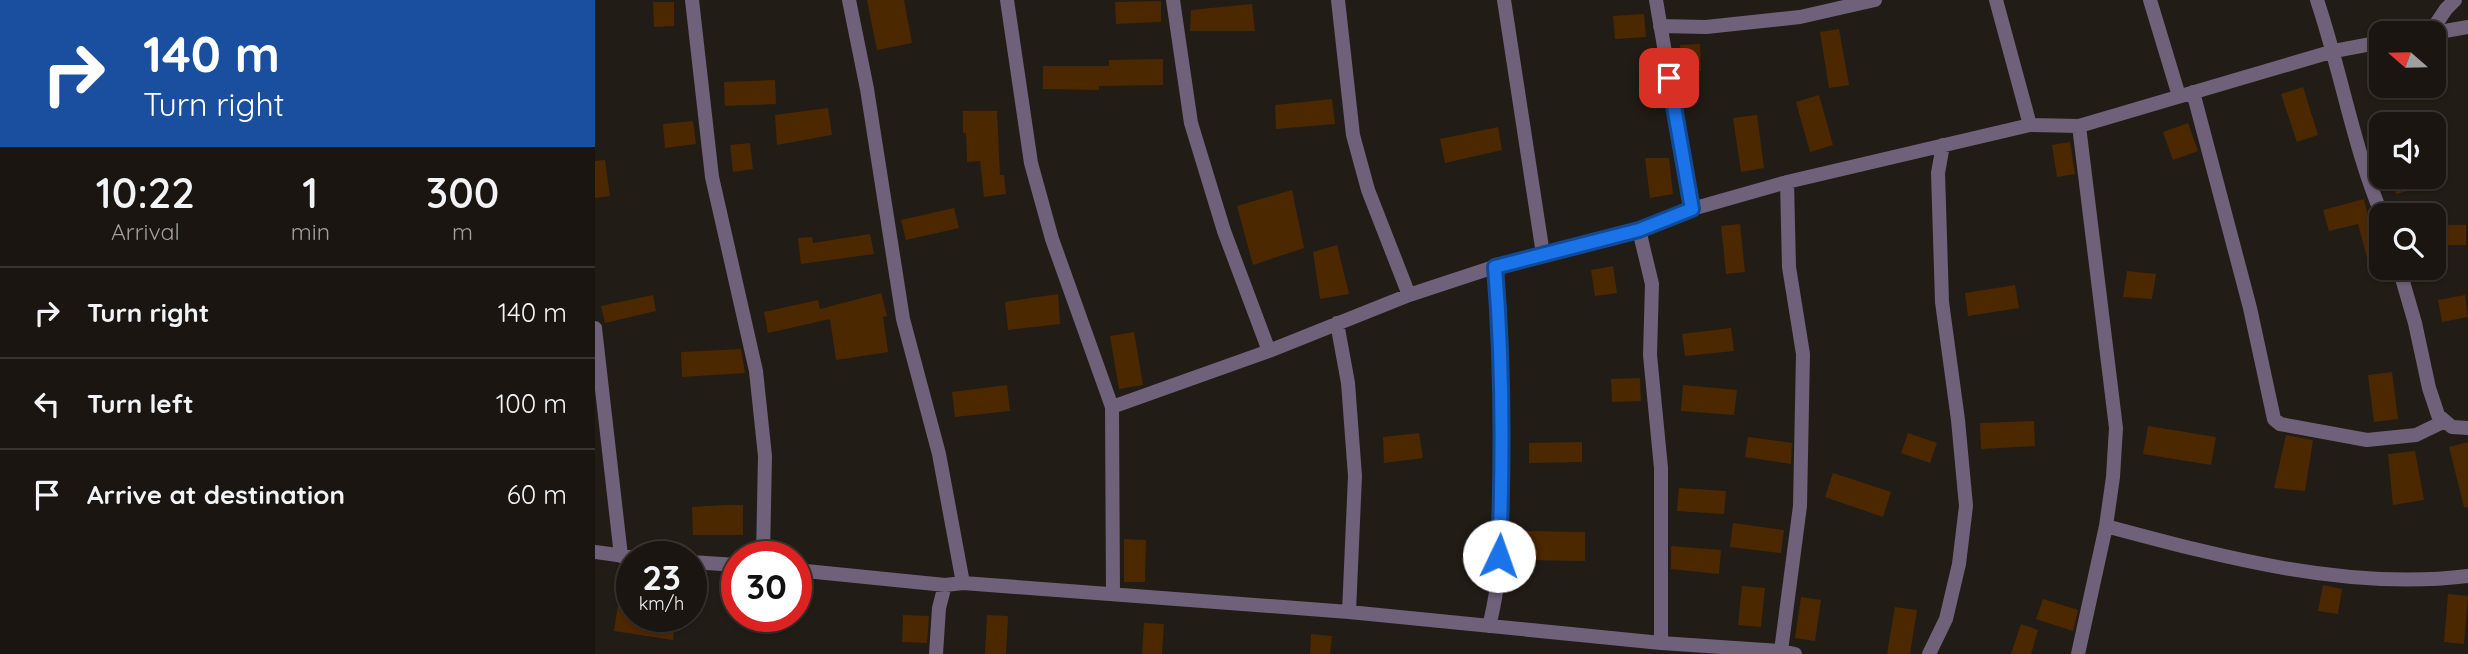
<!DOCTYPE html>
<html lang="en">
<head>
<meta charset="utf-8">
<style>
  body { margin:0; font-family:Quicksand,sans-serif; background:#27221e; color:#f1f3f6; height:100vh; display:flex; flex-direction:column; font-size:26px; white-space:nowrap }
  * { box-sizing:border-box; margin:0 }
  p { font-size:23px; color:#9f9f9f }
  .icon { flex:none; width:38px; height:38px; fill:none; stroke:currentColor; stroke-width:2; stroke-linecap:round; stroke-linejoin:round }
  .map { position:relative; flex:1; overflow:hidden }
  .details { display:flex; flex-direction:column; background:#1a1510; width:595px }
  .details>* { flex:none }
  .banner { background:#1a4fa0; color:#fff; overflow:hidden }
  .needle { width:46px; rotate:290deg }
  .buttons { position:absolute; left:1774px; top:21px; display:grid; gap:14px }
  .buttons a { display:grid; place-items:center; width:77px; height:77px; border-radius:14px; background:#1a1510; box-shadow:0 2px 5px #0004,0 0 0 2px #383430; font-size:35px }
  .speed { position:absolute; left:21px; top:541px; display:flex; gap:14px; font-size:35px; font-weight:700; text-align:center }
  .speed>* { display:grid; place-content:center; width:91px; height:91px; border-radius:50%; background:#1a1510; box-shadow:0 2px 5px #0004,0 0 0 2px #383430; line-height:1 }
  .speed small { font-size:18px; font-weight:400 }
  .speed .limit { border:10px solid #d22; background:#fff; color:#111 }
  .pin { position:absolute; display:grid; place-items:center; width:60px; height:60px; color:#fff; margin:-30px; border-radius:14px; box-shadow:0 4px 10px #0006 }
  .me { position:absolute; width:77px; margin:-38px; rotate:3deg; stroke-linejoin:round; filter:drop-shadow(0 0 5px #0008) }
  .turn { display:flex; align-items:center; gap:24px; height:147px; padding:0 28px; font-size:32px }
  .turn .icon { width:91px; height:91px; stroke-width:2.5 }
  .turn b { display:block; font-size:49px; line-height:60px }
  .eta { display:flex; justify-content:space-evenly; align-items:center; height:119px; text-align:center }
  .eta b { font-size:42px; font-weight:600; line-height:49px }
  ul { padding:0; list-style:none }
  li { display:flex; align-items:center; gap:21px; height:91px; padding:0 28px; border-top:2px solid #383430 }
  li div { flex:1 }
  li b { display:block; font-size:26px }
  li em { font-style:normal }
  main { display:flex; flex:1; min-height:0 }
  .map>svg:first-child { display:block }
  .building { fill:#4c2800 }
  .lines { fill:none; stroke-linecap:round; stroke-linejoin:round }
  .minor { stroke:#6f6179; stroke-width:14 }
  .route-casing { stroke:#114b97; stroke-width:18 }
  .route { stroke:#1a73e8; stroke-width:12 }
</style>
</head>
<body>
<main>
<section class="details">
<div class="banner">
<div class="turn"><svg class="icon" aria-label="right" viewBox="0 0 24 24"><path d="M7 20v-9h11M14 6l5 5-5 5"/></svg><div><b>140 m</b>Turn right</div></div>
</div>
<div class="eta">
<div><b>10:22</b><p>Arrival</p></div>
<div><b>1</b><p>min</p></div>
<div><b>300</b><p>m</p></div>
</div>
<ul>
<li><svg class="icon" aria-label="right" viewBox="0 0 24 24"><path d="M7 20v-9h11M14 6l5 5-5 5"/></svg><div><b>Turn right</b></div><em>140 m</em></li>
<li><svg class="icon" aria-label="left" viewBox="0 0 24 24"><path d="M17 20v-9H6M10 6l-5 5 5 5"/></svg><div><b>Turn left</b></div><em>100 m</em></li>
<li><svg class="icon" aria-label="arrive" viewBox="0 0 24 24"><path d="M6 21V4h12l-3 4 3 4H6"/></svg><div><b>Arrive at destination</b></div><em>60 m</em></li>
</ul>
</section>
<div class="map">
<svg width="1873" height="654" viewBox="0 0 1873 654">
  <rect width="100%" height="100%" fill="#221c16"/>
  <path class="building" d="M272,0H309L317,43L282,50Z
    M566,1V22L521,24L520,2Z
    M58,2H79V26L59,27Z
    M657,4L660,31H595L596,10Z
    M1049,14L1051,37L1020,39L1018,16Z
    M1244,29L1254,85L1234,88L1225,32Z
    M1105,44L1106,71L1087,72L1085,45Z
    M568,59V85L504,86V90L448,89V66H514V60Z
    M180,80L181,104L130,106L129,82Z
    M1708,87L1723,135L1702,142L1686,94Z
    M1224,95L1238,145L1215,152L1201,102Z
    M737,99L740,124L681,129L680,105Z
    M233,108L237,135L182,145L180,115Z
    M368,111H402L405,175H409L411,194L389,197L385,161L372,162L371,133H368Z
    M1162,115L1169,168L1146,172L1138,118Z
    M98,121L101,144L70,148L68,124Z
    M1593,123L1603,151L1578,160L1568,132Z
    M903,127L907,150L850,163L845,139Z
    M1475,142L1480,174L1462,177L1457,145Z
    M155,143L158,169L138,172L135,145Z
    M1050,158H1074L1078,194L1055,198Z
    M10,160L15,196L0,198V161Z
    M1797,177H1852V181L1801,194Z
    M697,190L709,248L658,265L642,206Z
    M1769,199L1777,234L1785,232L1787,240V254L1772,258L1763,224L1734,231L1728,210Z
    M359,208L364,228L311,240L306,220Z
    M1145,224L1150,272L1131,274L1126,226Z
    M1848,225H1871V245H1848Z
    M275,234L279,254L206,264L203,238L217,237L218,243Z
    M742,245L754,294L725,299L718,252Z
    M1018,266L1022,293L1000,296L996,270Z
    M1532,271L1561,274L1557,299L1528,297Z
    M1420,285L1424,308L1373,316L1370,293Z
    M286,293L292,316L288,317L293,352L241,360L235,319L173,333L169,312L223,300L225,309Z
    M463,294L465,324L413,330L410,302Z
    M58,295L61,311L10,323L6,306Z
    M1870,295L1873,317L1847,322L1843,300Z
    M1136,328L1139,351L1090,356L1087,334Z
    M539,332L548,385L524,389L515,336Z
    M146,349L150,373L87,377L86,352Z
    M1797,372L1803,419L1779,422L1773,375Z
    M1045,378L1046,401L1017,402L1016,379Z
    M412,385L415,411L360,417L357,392Z
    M1088,385L1142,390L1139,415L1086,411Z
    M1439,421L1440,446L1386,449L1385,423Z
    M1553,426L1621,437L1616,465L1548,454Z
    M824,433L828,458L789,463L788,437Z
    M1313,433L1342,443L1335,463L1306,453Z
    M1691,435L1718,440L1710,491L1679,488Z
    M1153,437L1197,443L1196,464L1150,457Z
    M987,442V462L934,463V443Z
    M1873,442V507H1869L1854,447Z
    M1820,451L1829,500L1798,505L1793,454Z
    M1238,473L1296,492L1288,517L1230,497Z
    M1084,488L1131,491L1129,514L1082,511Z
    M131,505H148V535H98L97,507Z
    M1138,523L1189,530L1186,553L1135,547Z
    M928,531L990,532V561L928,560Z
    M529,539L551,540L550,582H529Z
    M1076,546L1126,550L1124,574L1076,569Z
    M26,585L37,587V616H80L78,640L19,631Z
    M1728,585L1747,589L1743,614L1723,611Z
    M1147,586L1170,588L1166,627L1143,625Z
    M1853,594L1873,596L1869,644L1849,642Z
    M1206,597L1226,600L1220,641L1200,638Z
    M1448,599L1483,610L1478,631L1441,619Z
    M1300,607L1322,610L1315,654H1292Z
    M308,615L334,616L332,643L307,642Z
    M392,615L413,616L411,654H390Z
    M549,623L569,624L567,654H547Z
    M1426,624L1443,630L1436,654H1416Z
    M716,634L737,636L735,654H715Z"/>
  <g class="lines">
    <path class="minor" d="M97,0L117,177L161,371L170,456L168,556
      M254,0L272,89L308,319L344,454L368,583
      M412,0L436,163L457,239L517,407L518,594
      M578,0L596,123L629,231L674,351
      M743,0L758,135L773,190L814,295
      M909,0L948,254
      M1061,0L1097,209
      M1401,0L1435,125
      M1555,0L1584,96
      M1722,0C1746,71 1758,146 1787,215
      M1065,26L1111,27L1205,17L1280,0
      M1835,33L1851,9L1860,0
      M1839,33L1873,27
      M1598,92L1655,308L1679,419L1685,424L1772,440L1821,435L1850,421
      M1484,126L1521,428L1518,477L1511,526
      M1044,230L1057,284L1055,355L1066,468V643
      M1804,268L1820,323L1834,388L1843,415L1857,427L1873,428
      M742,323L753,383L760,476L754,612
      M0,328L26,556
      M517,407L674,351L814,295L899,267L1044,230L1097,209L1192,182L1435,125L1484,126L1739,51L1787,42
      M0,552L37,557
      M96,562L142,565
      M201,570L350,585L368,583L754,612L1066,643L1186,651L1200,654
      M894,626C910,566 907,495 906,434C905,378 904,323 899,267
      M1186,651L1205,506L1208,354L1194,267L1192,182
      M341,654L344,608L350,585
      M1334,654L1351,619L1364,564L1371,506L1363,420L1347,302L1343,173L1348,145
      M1483,654L1511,526C1627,557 1752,591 1873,576"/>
  </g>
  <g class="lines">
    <defs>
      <path id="route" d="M904,556C908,460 908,363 900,267L1044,230L1097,209L1074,78"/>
    </defs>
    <use href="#route" class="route-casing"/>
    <use href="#route" class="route"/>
  </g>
</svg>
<div class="buttons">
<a><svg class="needle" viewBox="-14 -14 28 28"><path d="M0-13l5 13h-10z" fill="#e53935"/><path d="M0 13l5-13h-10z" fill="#9f9f9f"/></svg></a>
<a><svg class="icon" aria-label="sound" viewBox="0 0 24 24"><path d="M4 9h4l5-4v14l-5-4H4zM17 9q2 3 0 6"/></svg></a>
<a><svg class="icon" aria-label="search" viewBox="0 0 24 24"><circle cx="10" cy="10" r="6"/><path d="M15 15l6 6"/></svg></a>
</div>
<div class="speed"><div>23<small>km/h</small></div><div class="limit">30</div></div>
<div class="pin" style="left:1074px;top:78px;background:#d93025"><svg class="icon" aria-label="arrive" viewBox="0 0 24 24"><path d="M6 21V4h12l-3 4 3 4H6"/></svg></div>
<svg class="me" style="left:904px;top:556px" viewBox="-20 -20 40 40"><circle r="19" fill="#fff"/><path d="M0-13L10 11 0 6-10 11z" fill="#1a73e8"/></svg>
</div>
</main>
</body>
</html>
